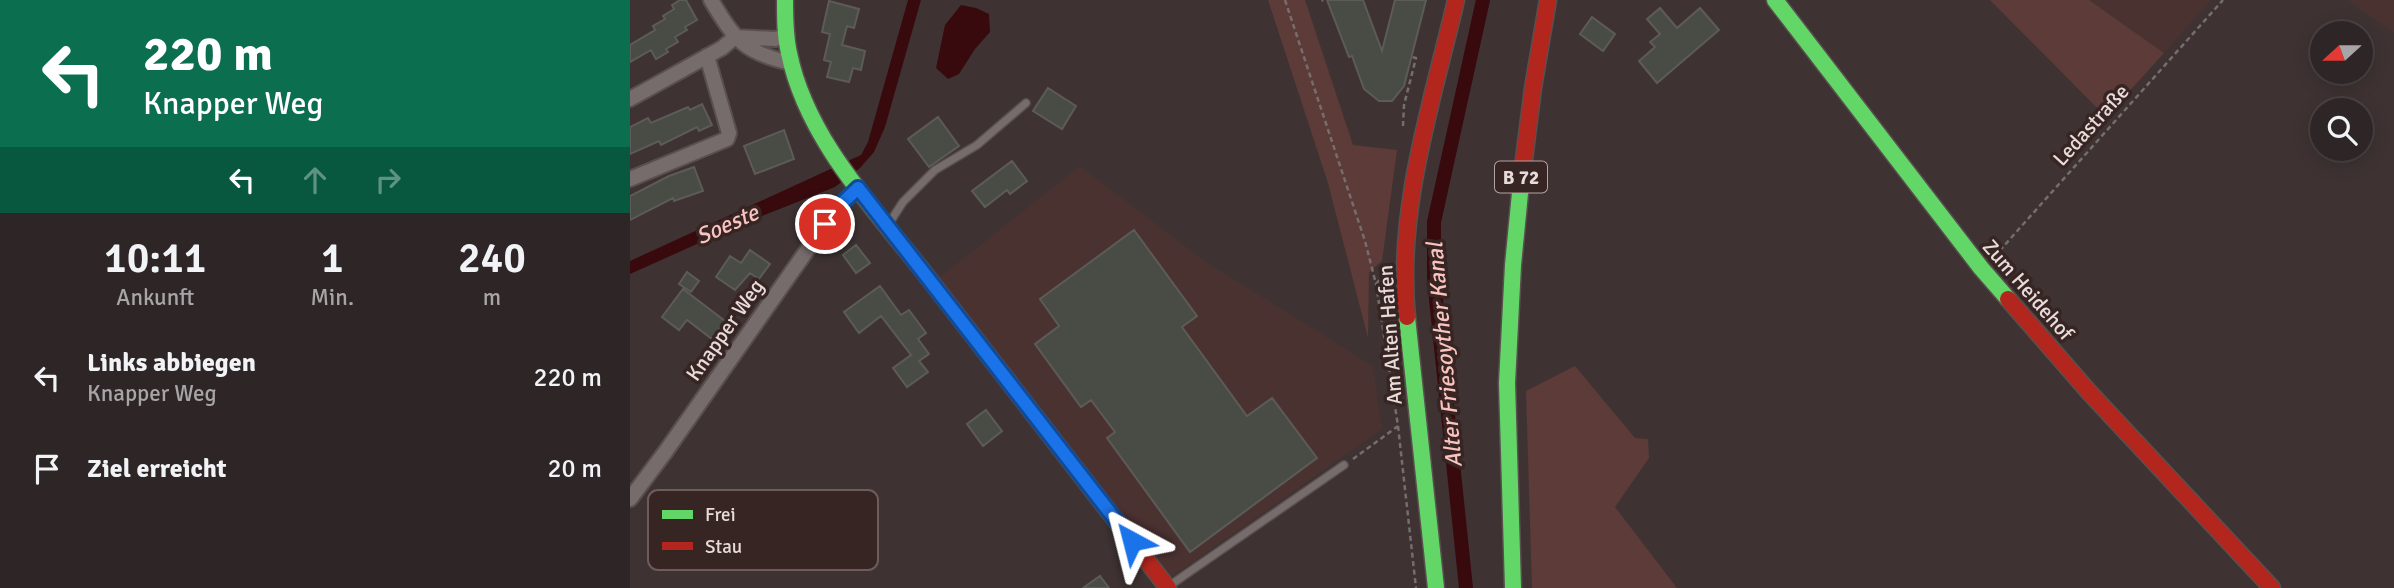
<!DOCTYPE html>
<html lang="de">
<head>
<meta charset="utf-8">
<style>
  body { margin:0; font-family:Signika,sans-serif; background:#362e2e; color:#f1f3f6; height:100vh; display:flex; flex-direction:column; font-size:26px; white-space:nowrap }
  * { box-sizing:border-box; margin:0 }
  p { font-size:23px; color:#a7a5a7 }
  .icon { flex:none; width:38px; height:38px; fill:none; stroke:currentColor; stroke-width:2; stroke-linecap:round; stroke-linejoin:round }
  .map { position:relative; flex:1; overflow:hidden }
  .side { display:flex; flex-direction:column; background:#2e2626; width:630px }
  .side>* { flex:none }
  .banner { background:#0b6e4f; color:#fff; overflow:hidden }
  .needle { width:46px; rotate:249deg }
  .controls { position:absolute; left:1680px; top:21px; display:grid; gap:14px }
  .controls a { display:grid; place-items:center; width:63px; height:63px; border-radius:50%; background:#2e2626; box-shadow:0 4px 18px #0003,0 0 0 2px #494343; font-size:35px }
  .pin { position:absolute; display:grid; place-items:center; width:60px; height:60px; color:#fff; margin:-30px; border:4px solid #fff; border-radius:50%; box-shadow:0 2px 7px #0007 }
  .me { position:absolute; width:77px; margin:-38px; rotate:322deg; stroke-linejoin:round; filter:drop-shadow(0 0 5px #0008) }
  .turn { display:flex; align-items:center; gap:24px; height:147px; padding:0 28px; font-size:32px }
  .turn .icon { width:91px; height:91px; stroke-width:2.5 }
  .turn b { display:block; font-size:49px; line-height:60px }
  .lanes { display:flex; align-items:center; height:66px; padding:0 28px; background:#0003; justify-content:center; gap:35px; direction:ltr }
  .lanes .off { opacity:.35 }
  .eta { display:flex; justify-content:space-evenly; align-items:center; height:119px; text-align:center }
  .eta b { font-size:42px; font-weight:600; line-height:49px }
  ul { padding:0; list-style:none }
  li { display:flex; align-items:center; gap:21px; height:91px; padding:0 28px }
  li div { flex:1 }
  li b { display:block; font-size:26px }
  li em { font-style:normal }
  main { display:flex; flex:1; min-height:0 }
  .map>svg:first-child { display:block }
  .built { fill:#4a3231 }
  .green { fill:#5d3b39 }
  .water { fill:#380a0d }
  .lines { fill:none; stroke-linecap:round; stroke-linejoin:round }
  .canal { stroke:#380a0d; stroke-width:14 }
  .building { fill:#484c44; stroke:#5d5b58; stroke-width:2 }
  .lane-casing { stroke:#584f4e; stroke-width:10 }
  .street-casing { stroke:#584f4e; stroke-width:18 }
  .fast-casing { stroke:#584f4e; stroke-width:19 }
  .jam-casing { stroke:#584f4e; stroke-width:19 }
  .path { stroke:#756e6d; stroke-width:2.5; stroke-dasharray:5 3.5; stroke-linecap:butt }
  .lane { stroke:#766c6b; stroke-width:7 }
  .street { stroke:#766c6b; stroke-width:14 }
  .fast { stroke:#63d668; stroke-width:16 }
  .jam { stroke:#b3261e; stroke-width:16 }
  .route-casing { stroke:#114b97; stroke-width:18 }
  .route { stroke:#1a73e8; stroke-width:12 }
  .labels { text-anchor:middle; stroke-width:7; stroke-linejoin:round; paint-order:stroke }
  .shield { fill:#372524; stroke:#b3a4a3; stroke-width:2 }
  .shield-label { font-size:19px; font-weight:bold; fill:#e8dbda }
  .street-label { font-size:21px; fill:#e8dbda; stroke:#372524 }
  .water-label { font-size:23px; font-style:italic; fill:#fac3bf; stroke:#372524 }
  .key { fill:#372524; stroke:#6c5c5b; stroke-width:2 }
  .key-label { font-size:19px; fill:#e8dbda }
</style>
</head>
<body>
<main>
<section class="side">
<div class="banner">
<div class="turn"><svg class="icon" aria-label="left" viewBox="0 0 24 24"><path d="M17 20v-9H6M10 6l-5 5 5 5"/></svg><div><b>220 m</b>Knapper Weg</div></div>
<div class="lanes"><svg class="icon" aria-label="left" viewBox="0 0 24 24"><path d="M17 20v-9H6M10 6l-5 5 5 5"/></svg><svg class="icon off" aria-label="ahead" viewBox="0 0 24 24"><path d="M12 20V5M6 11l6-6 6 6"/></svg><svg class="icon off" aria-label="right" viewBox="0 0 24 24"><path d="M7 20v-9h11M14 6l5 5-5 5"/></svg></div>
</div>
<div class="eta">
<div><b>10:11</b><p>Ankunft</p></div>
<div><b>1</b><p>Min.</p></div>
<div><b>240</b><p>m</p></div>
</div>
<ul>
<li><svg class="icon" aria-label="left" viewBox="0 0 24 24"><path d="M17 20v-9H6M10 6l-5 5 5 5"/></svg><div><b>Links abbiegen</b><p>Knapper Weg</p></div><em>220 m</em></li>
<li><svg class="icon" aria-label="arrive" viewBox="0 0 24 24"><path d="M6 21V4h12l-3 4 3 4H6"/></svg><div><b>Ziel erreicht</b></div><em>20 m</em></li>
</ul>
</section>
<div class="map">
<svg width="1764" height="588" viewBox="0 0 1764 588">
  <rect width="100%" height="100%" fill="#3e3332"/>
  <path class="built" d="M1459,0H1581L1534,53Z
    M1718,0H1764V33Z
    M450,166L573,260L743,366L752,429L540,578L309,278Z"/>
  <path class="green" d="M638,0H675L723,145L767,150L752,261L739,272L738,338L698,183Z
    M1360,0H1459L1534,53L1476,117Z
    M945,366L1005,438L1018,439L1019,458L985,507L1047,588H902L896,391Z"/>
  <path class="water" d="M278,0H291L255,127L244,152L230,168L205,187L107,226L0,274V261L231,155L238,142Z
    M331,5L346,8L359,14L360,32L345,49L329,74L318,79L306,68L315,25Z"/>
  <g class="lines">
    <path class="canal" d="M836,588L804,280V222L853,0"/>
  </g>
  <path class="building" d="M50,0H56L67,20L55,27L57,30L45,37L48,42L36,49L38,52L26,59L21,50L0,62V45L25,30L23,26L35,19L33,16L44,9L42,5Z
    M697,0H733L752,51L765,0H796L774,86L762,101H749L734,89L722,56L719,57Z
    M199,1L229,9L224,28L217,26L212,45L235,51L231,70L223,68L219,82L197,77L201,62L194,60L200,34L192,32Z
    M1030,8L1047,28L1070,8L1089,30L1027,83L1009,61L1025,47L1020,42L1030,34L1017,19Z
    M962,17L985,34L973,51L950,34Z
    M418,88L446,106L432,129L403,111Z
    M72,104L82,125L69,131L67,127L31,145L29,141L0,154V127L18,118L21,123L58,107L60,110Z
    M308,117L329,146L299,167L278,139Z
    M154,130L164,159L125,174L114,146Z
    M382,161L397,181L380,194L377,190L355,207L342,191Z
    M64,167L73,191L44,201L43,198L0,220V196L39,176Z
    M504,230L567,316L552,327L617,416L642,398L687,458L560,552L477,438L485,432L461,400L451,407L405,344L429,326L410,299Z
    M226,245L240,263L226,273L213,255Z
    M120,250L140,264L129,279L120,273L105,290L86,277L100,256L111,263Z
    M57,272L69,281L61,292L49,284Z
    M250,286L271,315L279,310L296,333L288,339L299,354L289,361L298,372L277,387L263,368L281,355L251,316L229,333L214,312Z
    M53,289L95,321L82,339L57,320L49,330L32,317Z
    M356,410L372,431L353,446L337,424Z
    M470,576L479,588H453Z"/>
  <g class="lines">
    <defs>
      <path id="lane" d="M260,222L273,202L305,170L347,145L396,103
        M539,586L714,465"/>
      <path id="street" d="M81,0C105,40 114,53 161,63
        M105,37L145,39L157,36
        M0,99L92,48L105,37
        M0,179L97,139L99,133L77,56
        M0,499L36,451L206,209L228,188"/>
      <path id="fast" d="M155,0C155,18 155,36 159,53C176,137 241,205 292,270
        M1145,0L1351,268L1378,299
        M777,317L806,588
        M883,588L877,383L883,265L891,183"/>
      <path id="jam" d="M891,183L903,88L918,0
        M292,270L538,588
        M1378,299L1459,392L1642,588
        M777,317C766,210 802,103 826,0"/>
    </defs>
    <use href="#lane" class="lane-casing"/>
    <use href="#street" class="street-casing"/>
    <use href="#fast" class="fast-casing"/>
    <use href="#jam" class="jam-casing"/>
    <path class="path" d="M655,0L735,241L746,284L768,426L786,588
      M692,0L693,1
      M773,126L774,105L786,58L782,57
      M1364,257L1593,0
      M746,284L757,271
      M723,459L768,426"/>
    <use href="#lane" class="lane"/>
    <use href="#street" class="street"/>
    <use href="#fast" class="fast"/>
    <use href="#jam" class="jam"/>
  </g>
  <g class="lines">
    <defs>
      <path id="route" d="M195,224L206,209L228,188L502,541"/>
    </defs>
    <use href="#route" class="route-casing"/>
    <use href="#route" class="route"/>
  </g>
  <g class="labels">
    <rect class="shield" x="865" y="161.5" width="52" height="31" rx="5"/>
    <g class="shield-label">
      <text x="891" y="184">B 72</text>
    </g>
    <g class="street-label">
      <text transform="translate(1461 125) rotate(-48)" y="7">Ledastraße</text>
      <text transform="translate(1398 290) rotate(49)" y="7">Zum Heidehof</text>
      <text transform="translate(95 330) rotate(-55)" y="7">Knapper Weg</text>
      <text transform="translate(760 335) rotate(-94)" y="7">Am Alten Hafen</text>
    </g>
    <g class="water-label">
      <text transform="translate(97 224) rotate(-24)" y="8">Soeste</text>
      <text transform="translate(814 355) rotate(-95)" y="8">Alter Friesoyther Kanal</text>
    </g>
  </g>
  <rect x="18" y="490" width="230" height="80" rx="10" class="key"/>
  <rect x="32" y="510" width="31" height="9" fill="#63d668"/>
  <rect x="32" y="542" width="31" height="8" fill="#b3261e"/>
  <g class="key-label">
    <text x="75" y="521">Frei</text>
    <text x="75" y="553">Stau</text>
  </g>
</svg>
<div class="controls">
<a><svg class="needle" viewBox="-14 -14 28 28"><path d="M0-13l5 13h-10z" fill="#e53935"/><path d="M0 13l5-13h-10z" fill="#a7a5a7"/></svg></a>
<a><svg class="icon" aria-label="search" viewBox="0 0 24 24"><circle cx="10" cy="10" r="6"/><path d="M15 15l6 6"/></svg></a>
</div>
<div class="pin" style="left:195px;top:224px;background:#d93025"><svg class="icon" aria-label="arrive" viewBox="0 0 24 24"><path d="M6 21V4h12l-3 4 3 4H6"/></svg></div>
<svg class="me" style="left:502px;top:541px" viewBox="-20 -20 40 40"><path d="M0-17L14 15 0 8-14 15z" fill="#1a73e8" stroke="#fff" stroke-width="4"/></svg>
</div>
</main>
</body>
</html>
